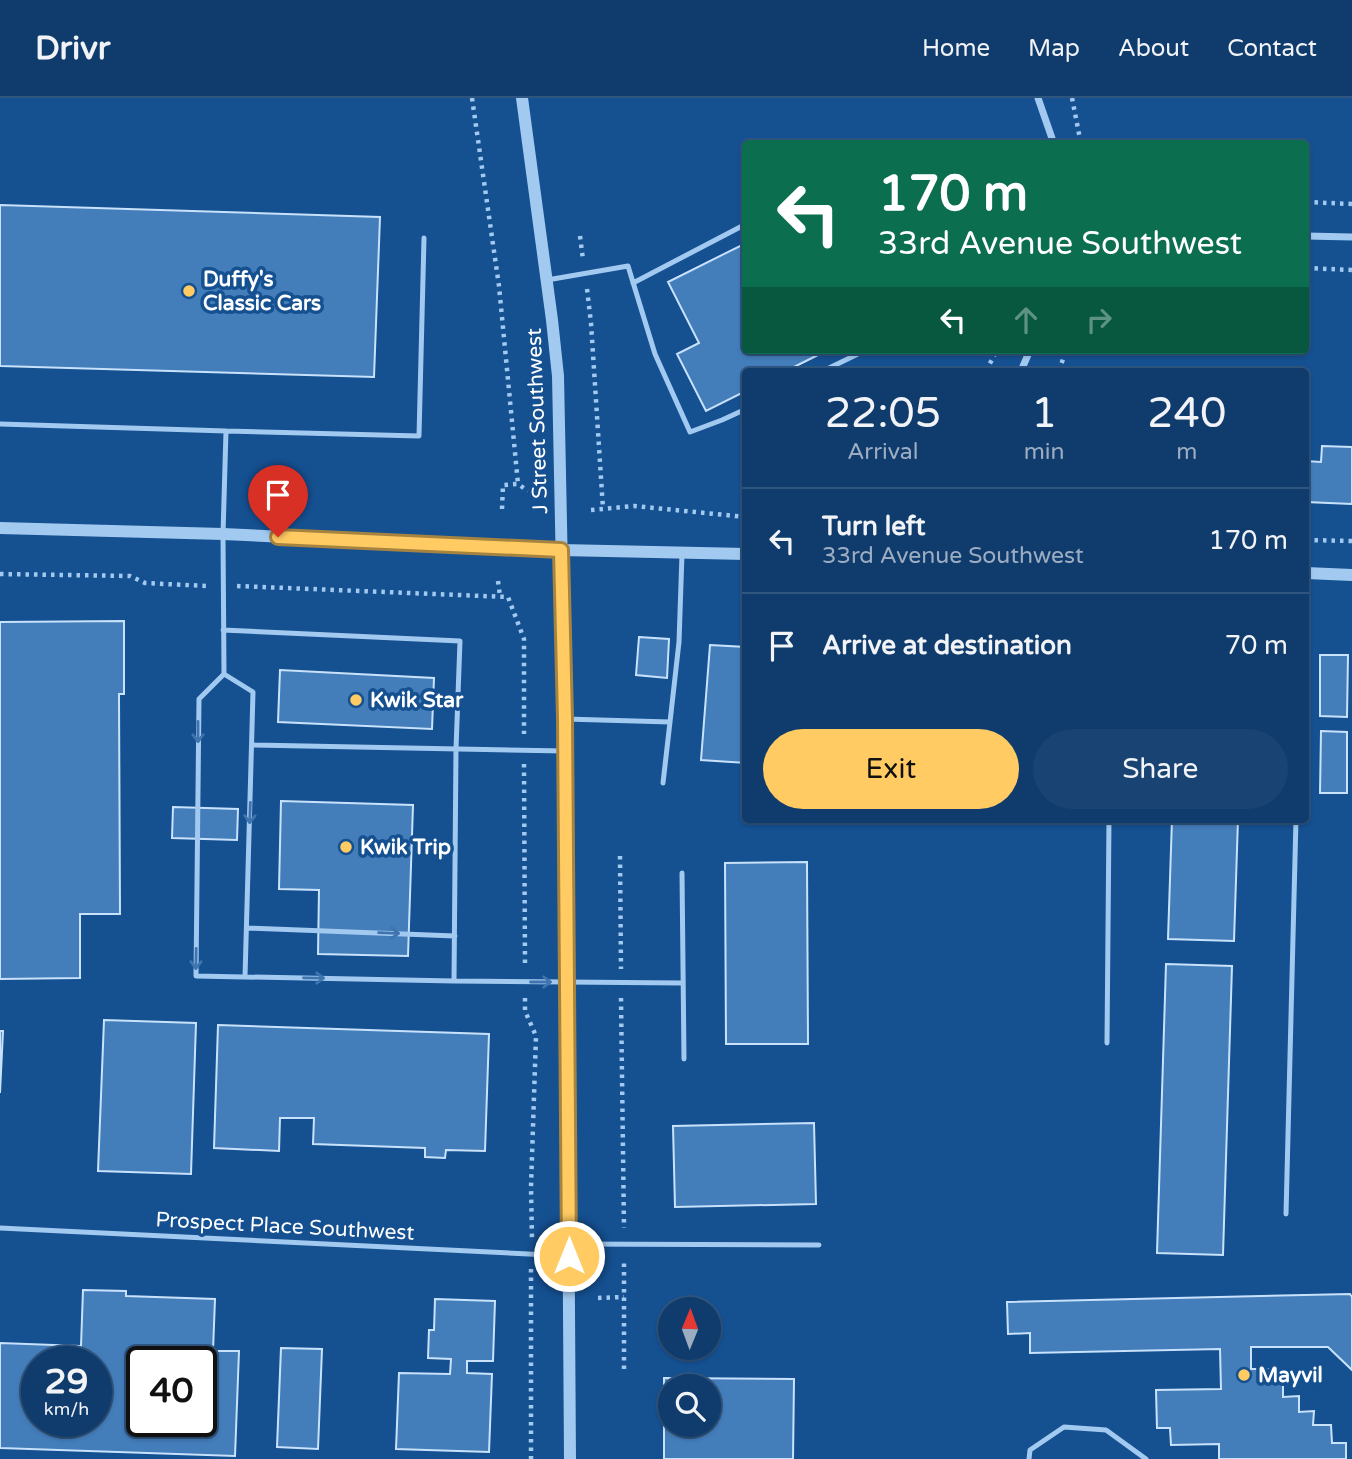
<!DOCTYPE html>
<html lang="en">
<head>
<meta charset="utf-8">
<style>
  body { margin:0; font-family:"Varela Round",sans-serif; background:#194372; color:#f1f3f6; height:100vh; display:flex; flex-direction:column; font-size:26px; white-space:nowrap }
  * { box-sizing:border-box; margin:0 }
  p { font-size:23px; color:#9cadc2 }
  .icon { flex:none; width:38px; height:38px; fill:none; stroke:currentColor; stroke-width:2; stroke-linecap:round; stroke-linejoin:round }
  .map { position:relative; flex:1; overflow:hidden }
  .drawer { position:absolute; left:742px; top:270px; width:567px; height:455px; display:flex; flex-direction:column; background:#103c6d; border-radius:7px; box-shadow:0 2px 5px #0004,0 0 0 2px #305680 }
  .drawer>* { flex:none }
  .top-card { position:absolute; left:742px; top:42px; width:567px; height:214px; border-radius:7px; box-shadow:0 2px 5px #0004,0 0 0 2px #305680; background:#0b6e4f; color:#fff; overflow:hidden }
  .needle { width:46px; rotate:1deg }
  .tools { position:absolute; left:658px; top:1199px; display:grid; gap:14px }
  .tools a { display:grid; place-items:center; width:63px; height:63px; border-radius:50%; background:#103c6d; box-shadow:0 2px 5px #0004,0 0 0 2px #305680; font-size:35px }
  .speed { position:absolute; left:21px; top:1248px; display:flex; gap:14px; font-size:35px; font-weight:700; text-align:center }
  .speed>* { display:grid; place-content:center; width:91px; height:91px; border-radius:50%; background:#103c6d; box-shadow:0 2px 5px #0004,0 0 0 2px #305680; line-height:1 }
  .speed small { font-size:18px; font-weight:400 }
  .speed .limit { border:4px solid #111; border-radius:10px; background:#fff; color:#111 }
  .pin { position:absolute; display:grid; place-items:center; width:60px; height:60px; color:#fff; margin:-72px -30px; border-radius:50% 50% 50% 0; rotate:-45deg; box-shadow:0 0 7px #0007 }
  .pin .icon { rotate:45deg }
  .me { position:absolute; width:77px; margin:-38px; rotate:0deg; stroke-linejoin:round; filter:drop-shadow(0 0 5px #0008) }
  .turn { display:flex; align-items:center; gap:24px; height:147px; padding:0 21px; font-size:32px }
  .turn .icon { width:91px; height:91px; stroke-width:2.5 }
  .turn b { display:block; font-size:49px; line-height:60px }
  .lanes { display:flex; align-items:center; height:66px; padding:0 21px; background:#0003; justify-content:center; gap:35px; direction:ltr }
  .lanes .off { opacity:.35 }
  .eta { display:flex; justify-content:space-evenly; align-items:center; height:119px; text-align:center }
  .eta b { font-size:42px; font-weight:600; line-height:49px }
  .action { display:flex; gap:14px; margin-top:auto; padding:14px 21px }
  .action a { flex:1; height:80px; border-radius:42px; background:#ffcb62; color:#111; font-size:28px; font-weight:600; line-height:80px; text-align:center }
  .action a+a { background:#194372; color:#f1f3f6 }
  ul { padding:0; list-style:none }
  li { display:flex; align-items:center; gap:21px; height:105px; padding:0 21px; border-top:2px solid #305680 }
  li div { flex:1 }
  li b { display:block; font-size:26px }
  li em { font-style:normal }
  header { display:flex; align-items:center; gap:42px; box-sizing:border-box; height:98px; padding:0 35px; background:#103c6d; border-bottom:2px solid #305680 }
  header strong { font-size:33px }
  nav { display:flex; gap:38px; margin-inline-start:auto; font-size:24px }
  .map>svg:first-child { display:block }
  .building { fill:#437dba; stroke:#c9e2fc; stroke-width:2; fill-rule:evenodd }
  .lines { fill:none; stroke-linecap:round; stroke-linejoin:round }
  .path { stroke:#a2c9f0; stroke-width:4.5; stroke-dasharray:3.5 5; stroke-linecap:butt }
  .service { stroke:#a2c9f0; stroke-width:5 }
  .minor { stroke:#a2c9f0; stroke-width:7 }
  .tertiary { stroke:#a2c9f0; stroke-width:12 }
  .oneway { stroke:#3f74ae }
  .route-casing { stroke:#a68440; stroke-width:18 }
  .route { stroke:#ffcb62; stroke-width:12 }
  .poi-dot { fill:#ffcb62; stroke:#155091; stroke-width:2.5 }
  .labels { text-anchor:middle; stroke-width:7; stroke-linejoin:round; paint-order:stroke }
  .poi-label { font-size:21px; font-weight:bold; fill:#fff; stroke:#155091; text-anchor:start }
  .street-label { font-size:21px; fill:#fff; stroke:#155091 }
</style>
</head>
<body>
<header>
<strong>Drivr</strong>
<nav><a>Home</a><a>Map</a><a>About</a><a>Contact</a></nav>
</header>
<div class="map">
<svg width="1352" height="1361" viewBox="0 0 1352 1361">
  <rect width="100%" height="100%" fill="#155091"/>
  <path class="building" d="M0,107L380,119L374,279L0,268Z
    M746,145V252H828L786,273H746V293L706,313L677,256L699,245L668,184Z
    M1322,348L1352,349V406L1306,404V363L1321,364Z
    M124,523V596H119L120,816H80V880L0,881V524Z
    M639,539L669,541L667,580L636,577Z
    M710,547L746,549V665L701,662Z
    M1320,557H1348L1347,619L1320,618Z
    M280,572L434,580L432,631L278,624Z
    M1321,633L1347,634V695H1320Z
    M281,703L413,707L408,858L318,856L319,792L279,791Z
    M173,709L238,711L237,742L172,740Z
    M1172,721H1238L1234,843L1168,841Z
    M807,764L808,946H726L725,765Z
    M1166,866L1232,868L1223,1157L1157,1155Z
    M104,922L196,925L191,1076L98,1073Z
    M218,927L489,936L485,1053L446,1052L445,1060L425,1059V1050L313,1046L314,1020H280L279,1053L214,1050Z
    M0,933H3L0,995Z
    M814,1025L816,1106L675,1109L673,1028Z
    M83,1192L126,1193V1198L215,1201L213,1253H239L235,1358L0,1350V1245L81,1248ZM37,1264H96V1323H37ZM142,1264H201V1323H142Z
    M1350,1196L1352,1199V1272L1328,1249H1251V1271H1268L1267,1281H1283V1299L1299,1298V1314L1314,1313L1313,1327H1331L1332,1345H1346V1361H1219V1346L1171,1347L1170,1330H1157L1156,1292L1221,1291L1220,1251L1030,1255V1235L1008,1236L1007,1204Z
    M435,1201L495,1203L493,1263H467V1275L492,1276L489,1354L396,1351L399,1275L450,1276L451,1261L428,1260L429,1232H434Z
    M281,1250L322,1251L318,1351L277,1349Z
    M664,1280L794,1281L793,1361H664ZM670,1288H709V1326H670Z"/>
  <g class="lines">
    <path class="path" d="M472,0L499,188L518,386
      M1072,0L1081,46
      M1306,104L1352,106
      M580,138L583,162
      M1306,170L1352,172
      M587,191L591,225L603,411
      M986,273L997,252
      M1059,273L1066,252
      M502,411L503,387L518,386L528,393
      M591,412L634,408L746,419
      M1306,442L1352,443
      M0,476L130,478L145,485L207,488
      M498,483L500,498
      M237,488L508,499L524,541V636
      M524,666L525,867
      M620,758L621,871
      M525,900V913L536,938L531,1089L532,1141
      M621,900L624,1130
      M531,1171V1361
      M598,1200L624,1199
      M624,1271V1163"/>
    <path class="service" d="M547,182L628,168L655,256L690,334L722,322L746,311
      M633,185L746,126
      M823,273L866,252
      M0,326L226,333L223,436L224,576L253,594L245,879
      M226,333L419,338L424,140
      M223,532L460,543L456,651L454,883
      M224,576L199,601L196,878L454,883L682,885
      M565,621L670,624L679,544L682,456
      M253,647L565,653
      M663,685L670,624
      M682,775L684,961
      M247,830L455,838
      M1107,945L1109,721
      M1286,1116L1296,721
      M0,1130L569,1158
      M569,1146L819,1147
      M1029,1361L1030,1352L1064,1329L1106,1332L1146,1361"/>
    <path class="minor" d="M1038,0L1054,46
      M1306,138L1352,139
      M1021,273L1030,252"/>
    <path class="tertiary" d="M522,0L552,222L558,278L565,621L570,1361
      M0,430L223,436L561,452L746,456
      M1306,475L1352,477"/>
  </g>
  <defs><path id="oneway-shaft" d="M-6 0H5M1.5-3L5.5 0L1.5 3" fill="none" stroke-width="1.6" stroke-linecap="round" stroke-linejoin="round" transform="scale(1.75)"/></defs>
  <g class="oneway">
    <use href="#oneway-shaft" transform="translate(198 634) rotate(90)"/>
    <use href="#oneway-shaft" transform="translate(250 715) rotate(92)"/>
    <use href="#oneway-shaft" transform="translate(389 835) rotate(2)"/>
    <use href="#oneway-shaft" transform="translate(196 861) rotate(91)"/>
    <use href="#oneway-shaft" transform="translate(314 880) rotate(1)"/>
    <use href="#oneway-shaft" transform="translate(541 884)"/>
  </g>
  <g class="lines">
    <defs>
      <path id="route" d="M278,439L561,452L565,621L569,1158"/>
    </defs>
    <use href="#route" class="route-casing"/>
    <use href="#route" class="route"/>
  </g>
  <g class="poi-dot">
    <circle cx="189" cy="193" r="7"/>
    <circle cx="356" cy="602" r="7"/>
    <circle cx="346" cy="749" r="7"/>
    <circle cx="1244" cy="1277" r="7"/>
  </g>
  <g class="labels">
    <g class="poi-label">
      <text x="203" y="188">Duffy's<tspan x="203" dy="24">Classic Cars</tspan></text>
      <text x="370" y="609">Kwik Star</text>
      <text x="360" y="756">Kwik Trip</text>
      <text x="1258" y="1284">Mayvil</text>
    </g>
    <g class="street-label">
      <text transform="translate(537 323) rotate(-92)" y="7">J Street Southwest</text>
      <text transform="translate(285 1128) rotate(3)" y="7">Prospect Place Southwest</text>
    </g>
  </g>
</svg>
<div class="tools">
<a><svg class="needle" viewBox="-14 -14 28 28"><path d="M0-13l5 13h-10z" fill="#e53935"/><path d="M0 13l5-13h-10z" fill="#9cadc2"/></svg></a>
<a><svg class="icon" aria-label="search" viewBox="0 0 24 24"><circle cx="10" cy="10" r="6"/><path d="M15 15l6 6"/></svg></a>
</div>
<div class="speed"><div>29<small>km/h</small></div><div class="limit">40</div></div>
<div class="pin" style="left:278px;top:439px;background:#d93025"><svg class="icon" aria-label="arrive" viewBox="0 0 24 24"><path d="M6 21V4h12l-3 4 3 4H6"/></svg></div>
<svg class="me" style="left:569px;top:1158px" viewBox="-20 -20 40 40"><circle r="17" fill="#ffcb62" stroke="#fff" stroke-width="3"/><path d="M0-11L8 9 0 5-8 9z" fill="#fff"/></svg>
<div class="top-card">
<div class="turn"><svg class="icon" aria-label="left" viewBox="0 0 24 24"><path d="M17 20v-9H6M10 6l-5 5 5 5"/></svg><div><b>170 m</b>33rd Avenue Southwest</div></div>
<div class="lanes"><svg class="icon" aria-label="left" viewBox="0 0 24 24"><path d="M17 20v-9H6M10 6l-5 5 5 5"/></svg><svg class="icon off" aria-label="ahead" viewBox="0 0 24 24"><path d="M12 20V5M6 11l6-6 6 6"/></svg><svg class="icon off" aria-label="right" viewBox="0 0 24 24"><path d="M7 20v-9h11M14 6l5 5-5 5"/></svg></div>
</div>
<section class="drawer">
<div class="eta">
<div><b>22:05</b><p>Arrival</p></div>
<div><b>1</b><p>min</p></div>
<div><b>240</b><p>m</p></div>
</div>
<ul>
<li><svg class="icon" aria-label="left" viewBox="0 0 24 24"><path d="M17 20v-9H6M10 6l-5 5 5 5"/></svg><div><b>Turn left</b><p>33rd Avenue Southwest</p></div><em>170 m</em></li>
<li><svg class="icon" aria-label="arrive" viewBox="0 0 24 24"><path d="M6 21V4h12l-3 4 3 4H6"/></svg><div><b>Arrive at destination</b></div><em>70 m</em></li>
</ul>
<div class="action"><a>Exit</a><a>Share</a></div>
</section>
</div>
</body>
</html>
